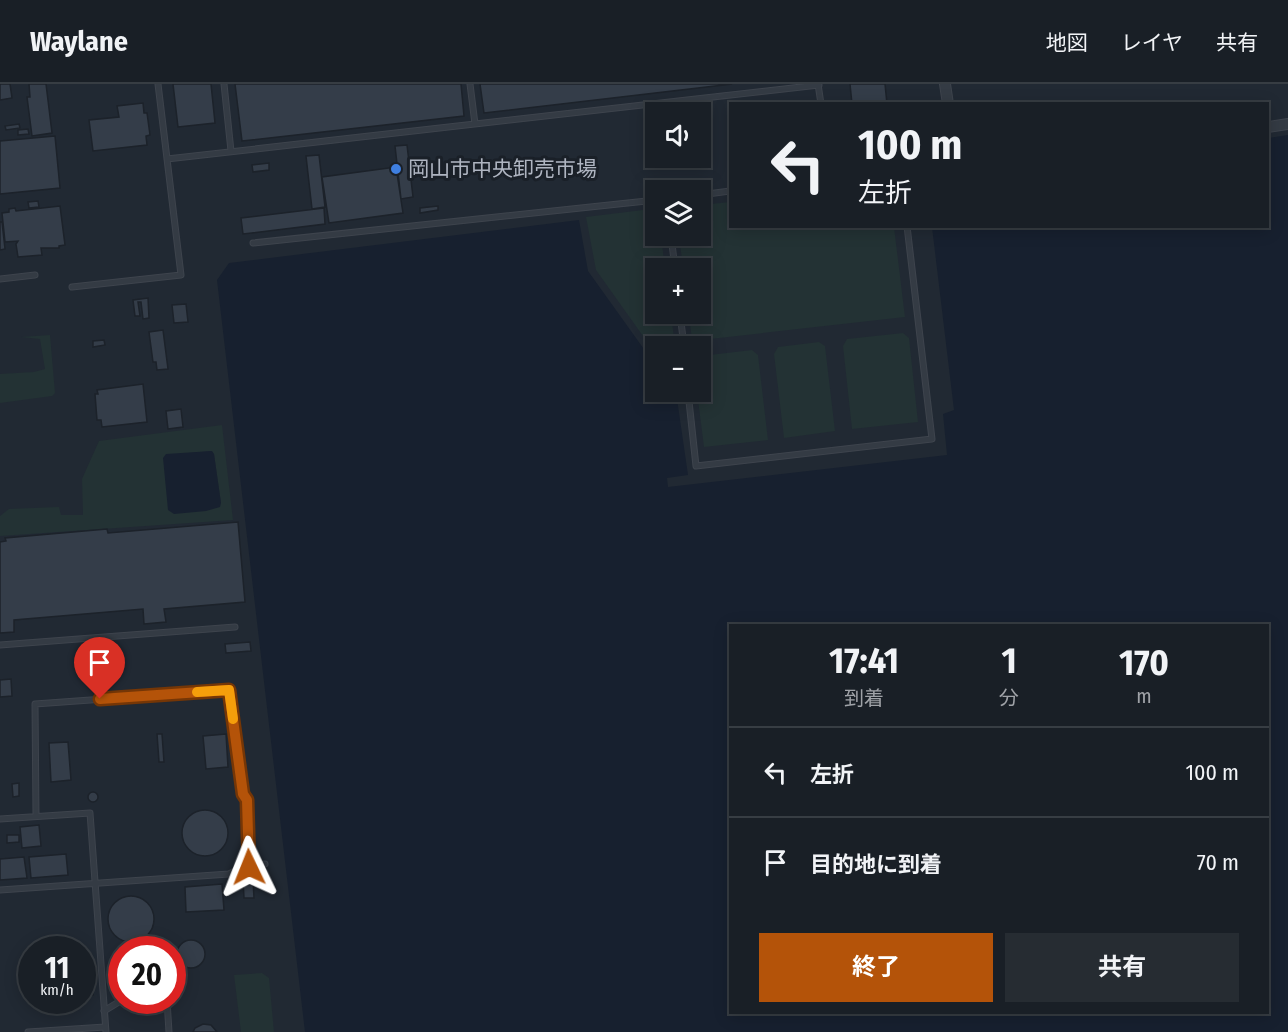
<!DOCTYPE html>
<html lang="ja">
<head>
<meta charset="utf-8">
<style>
  body { margin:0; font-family:"Fira Sans Condensed","Noto Sans JP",sans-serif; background:#262c32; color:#f1f3f6; height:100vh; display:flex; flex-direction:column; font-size:22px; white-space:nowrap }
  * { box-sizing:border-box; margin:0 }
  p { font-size:20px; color:#9fa2a7 }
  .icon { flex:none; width:33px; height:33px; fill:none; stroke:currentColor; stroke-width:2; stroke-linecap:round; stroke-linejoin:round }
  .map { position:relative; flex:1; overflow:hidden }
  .drawer { position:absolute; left:729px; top:540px; width:540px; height:390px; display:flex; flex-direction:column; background:#191f26; border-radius:0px; box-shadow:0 3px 15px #0003,0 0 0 2px #373d43 }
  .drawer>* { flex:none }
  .banner { position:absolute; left:729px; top:18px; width:540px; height:126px; border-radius:0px; box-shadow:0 3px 15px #0003,0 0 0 2px #373d43; background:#191f26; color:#f1f3f6; overflow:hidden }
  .fabs { position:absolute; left:645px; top:18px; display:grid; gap:12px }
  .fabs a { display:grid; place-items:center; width:66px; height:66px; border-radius:0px; background:#191f26; box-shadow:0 3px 15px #0003,0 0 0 2px #373d43; font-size:30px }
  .speed { position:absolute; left:18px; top:852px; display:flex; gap:12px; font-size:30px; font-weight:700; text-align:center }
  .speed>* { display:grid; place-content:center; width:78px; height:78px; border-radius:50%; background:#191f26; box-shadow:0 3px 15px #0003,0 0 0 2px #373d43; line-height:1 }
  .speed small { font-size:15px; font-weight:400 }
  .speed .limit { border:9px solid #d22; background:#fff; color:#111 }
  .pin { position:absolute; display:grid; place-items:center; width:51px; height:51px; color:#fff; margin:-62px -26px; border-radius:50% 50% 50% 0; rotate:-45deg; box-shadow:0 0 6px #0007 }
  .pin .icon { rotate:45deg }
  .me { position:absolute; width:66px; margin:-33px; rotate:358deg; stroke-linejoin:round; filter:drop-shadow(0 0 4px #0008) }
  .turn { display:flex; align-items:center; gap:21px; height:126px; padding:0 30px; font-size:27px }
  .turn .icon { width:78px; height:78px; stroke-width:2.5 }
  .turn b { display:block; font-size:42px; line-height:51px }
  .eta { display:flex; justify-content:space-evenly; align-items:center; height:102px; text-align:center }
  .eta b { font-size:36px; font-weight:700; line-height:42px }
  .button { display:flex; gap:12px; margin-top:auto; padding:12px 30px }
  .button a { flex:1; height:69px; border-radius:0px; background:#b45309; color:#fff; font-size:24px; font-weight:700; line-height:69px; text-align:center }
  .button a+a { background:#262c32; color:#f1f3f6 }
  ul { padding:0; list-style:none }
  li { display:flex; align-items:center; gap:18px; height:90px; padding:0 30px; border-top:2px solid #373d43 }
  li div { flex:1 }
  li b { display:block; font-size:22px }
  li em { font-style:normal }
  header { display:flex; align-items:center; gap:36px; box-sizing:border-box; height:84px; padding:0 30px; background:#191f26; border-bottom:2px solid #373d43 }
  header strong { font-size:28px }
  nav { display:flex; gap:33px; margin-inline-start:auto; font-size:21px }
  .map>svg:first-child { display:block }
  .green { fill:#233234; fill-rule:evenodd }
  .water { fill:#17202f; fill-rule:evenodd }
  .building { fill:#343d49; stroke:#1c222a; stroke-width:1.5 }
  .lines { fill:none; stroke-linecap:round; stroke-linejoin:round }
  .lane-casing { stroke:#3e444d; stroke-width:7 }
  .street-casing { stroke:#3e444d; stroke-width:12 }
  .lane { stroke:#343b44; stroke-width:5 }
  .street { stroke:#343b44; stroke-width:10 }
  .route-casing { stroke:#753606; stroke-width:15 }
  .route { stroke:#b45309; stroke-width:10 }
  .slow { stroke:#f59e0b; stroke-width:10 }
  .shop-dot { fill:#3f7fe0; stroke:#1a2028; stroke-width:2 }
  .labels { text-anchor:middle; stroke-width:6; stroke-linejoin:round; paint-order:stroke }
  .poi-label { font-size:21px; fill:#afb5c1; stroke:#1a2028; text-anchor:start }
</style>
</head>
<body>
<header>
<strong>Waylane</strong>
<nav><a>地図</a><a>レイヤ</a><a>共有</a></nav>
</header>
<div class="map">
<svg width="1288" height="948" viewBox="0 0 1288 948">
  <rect width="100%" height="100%" fill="#212933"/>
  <path class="green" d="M730,118V142L894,143L905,233L692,257L689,230H700V184H683L679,152H700L701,121Z
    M651,125L655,130L656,152H661L665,184H656V230H671L675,262H656L655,269L596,186L586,133Z
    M903,249L909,254L918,338L852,345L843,262L847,255Z
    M50,251L55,309L52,312L0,319V290L34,288L45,285L40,255L21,253Z
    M819,258L825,262L835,347L784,354L774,270L778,263Z
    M752,266L758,271L768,356L704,363L697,308H700L701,272Z
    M222,341L233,436L0,452V432L9,425L59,423L61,431H83L82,395L99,357ZM211,367L214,370L221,419L166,371Z
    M262,889L269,894L274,948H241L234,891Z"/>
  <path class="water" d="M1288,51V948H305L217,196L229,179L579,136L588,187L646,268L655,278L656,308H676L688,391L667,394L668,403L947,371L943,330L954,326L932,143L1268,142V54ZM730,542H1268V928H730Z
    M212,367L214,370L221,419L220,423L206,427L174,430L168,426L163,374L166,370Z"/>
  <path class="building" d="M0,0H10L12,14L0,16Z
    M29,0H46L52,49L32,52L27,13H30Z
    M173,0H211L215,39L178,43Z
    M235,0H461L464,32L242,57Z
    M480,0H732L484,29Z
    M850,0H885L887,20H852Z
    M143,19L144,29H147L150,51L146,52L147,61L93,67L89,36L119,33L117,22Z
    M19,40L20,44L6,46L5,42Z
    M28,45L29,50L18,51V46Z
    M55,52L60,104L0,110V57Z
    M407,61L413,113L401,115L395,62Z
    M319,71L325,123L312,125L306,72Z
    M269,79V86L253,88L252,81Z
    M396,83L403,129L329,139L322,93Z
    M38,117L39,123L29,124L28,118Z
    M60,122L65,161L59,162V164H41L42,171L18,173L16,160L18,157L5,158L2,129L9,128V125L15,124L16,127Z
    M438,122V126L420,129V124Z
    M324,124L325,140L243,150L241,134Z
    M0,138H2L5,165L0,166Z
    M148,214L149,234L143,235L141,218H138L140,232H135L133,216Z
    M186,220L188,238L174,239L172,221Z
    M163,246L168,285L157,286L156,278H153L149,248Z
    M104,256L105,261L93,263V257Z
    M143,300L147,338L102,343L101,336H97L95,310H98L97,306Z
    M181,325L183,343L168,345L166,327Z
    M238,438L245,518L164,525L166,538L144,540L143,525L14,536V548L0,549V458L6,457L5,454L107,445L108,449Z
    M250,558L251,567L226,569L225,560Z
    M106,570L107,577L97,578L96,571Z
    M11,595L12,612L0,613V596Z
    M157,650H162L164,678H159Z
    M226,650L228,683L206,685L203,652Z
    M68,658L71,696L51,698L49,659Z
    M19,699V712L13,713L12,700Z
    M88 713a5 5 0 1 1 10 0a5 5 0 1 1-10 0Z
    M182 749a23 23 0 1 1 46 0a23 23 0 1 1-46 0Z
    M39,741L41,762L22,764L20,743Z
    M7,751H19V758L7,759Z
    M66,770L68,791L31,794L29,773Z
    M24,773L27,794L0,796V775Z
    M243,796H253L254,814H244Z
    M222,800L224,826L186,828L185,803Z
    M108 835a23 23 0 1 1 46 0a23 23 0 1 1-46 0Z
    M177 870a14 14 0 1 1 28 0a14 14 0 1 1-28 0Z
    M91,876L93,911L82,912V877Z
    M27,881H32V915L29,916Z
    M203,940L211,941L217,948H193L195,944Z"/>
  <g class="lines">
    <defs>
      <path id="lane" d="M224,0L231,67
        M470,0L475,40
        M818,0L821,20
        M167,75L819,1
        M700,111L730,107
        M671,152L675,184
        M253,159L656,116
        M0,195L35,191
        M72,203L181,191L158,0
        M680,230L684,262
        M688,308L696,382L932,355L907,142
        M0,561L235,543
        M36,732L35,620L229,606L243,710L247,716L249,783
        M0,735L90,729L106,948
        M0,806L229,790L243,783L265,780
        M167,916L169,948
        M104,927L122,916
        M28,948L105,943"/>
      <path id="street" d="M945,0L948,20
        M1268,43L1288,40"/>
    </defs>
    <use href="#lane" class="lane-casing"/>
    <use href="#street" class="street-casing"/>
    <use href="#lane" class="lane"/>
    <use href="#street" class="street"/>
  </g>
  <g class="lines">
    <defs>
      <path id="route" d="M100,615L229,606L243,710L247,716L249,783"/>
    </defs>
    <use href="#route" class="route-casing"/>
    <use href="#route" class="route"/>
    <path class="slow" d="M197,608L229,606L233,635"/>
  </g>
  <circle class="shop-dot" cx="396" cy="85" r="6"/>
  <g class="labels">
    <g class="poi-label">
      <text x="408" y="92">岡山市中央卸売市場</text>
    </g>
  </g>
</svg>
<div class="fabs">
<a><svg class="icon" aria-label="sound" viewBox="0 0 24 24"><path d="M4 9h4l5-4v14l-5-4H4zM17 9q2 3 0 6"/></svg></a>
<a><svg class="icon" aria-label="layers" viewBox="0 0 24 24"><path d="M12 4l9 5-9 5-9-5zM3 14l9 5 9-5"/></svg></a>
<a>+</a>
<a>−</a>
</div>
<div class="speed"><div>11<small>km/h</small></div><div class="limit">20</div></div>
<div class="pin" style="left:100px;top:615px;background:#d93025"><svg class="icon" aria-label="arrive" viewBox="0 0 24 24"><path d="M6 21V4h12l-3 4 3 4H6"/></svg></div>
<svg class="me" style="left:249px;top:783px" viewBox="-20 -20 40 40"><path d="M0-17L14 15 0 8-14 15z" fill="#b45309" stroke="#fff" stroke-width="4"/></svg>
<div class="banner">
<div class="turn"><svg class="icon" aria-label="left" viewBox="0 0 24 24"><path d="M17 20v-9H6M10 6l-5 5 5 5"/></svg><div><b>100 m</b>左折</div></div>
</div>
<section class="drawer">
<div class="eta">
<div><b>17:41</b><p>到着</p></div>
<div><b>1</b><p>分</p></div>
<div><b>170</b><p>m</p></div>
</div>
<ul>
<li><svg class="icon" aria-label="left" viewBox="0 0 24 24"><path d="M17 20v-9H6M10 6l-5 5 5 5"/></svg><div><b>左折</b></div><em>100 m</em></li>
<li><svg class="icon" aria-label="arrive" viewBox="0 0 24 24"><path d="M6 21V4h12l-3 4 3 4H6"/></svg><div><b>目的地に到着</b></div><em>70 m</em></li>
</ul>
<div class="button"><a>終了</a><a>共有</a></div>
</section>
</div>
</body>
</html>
